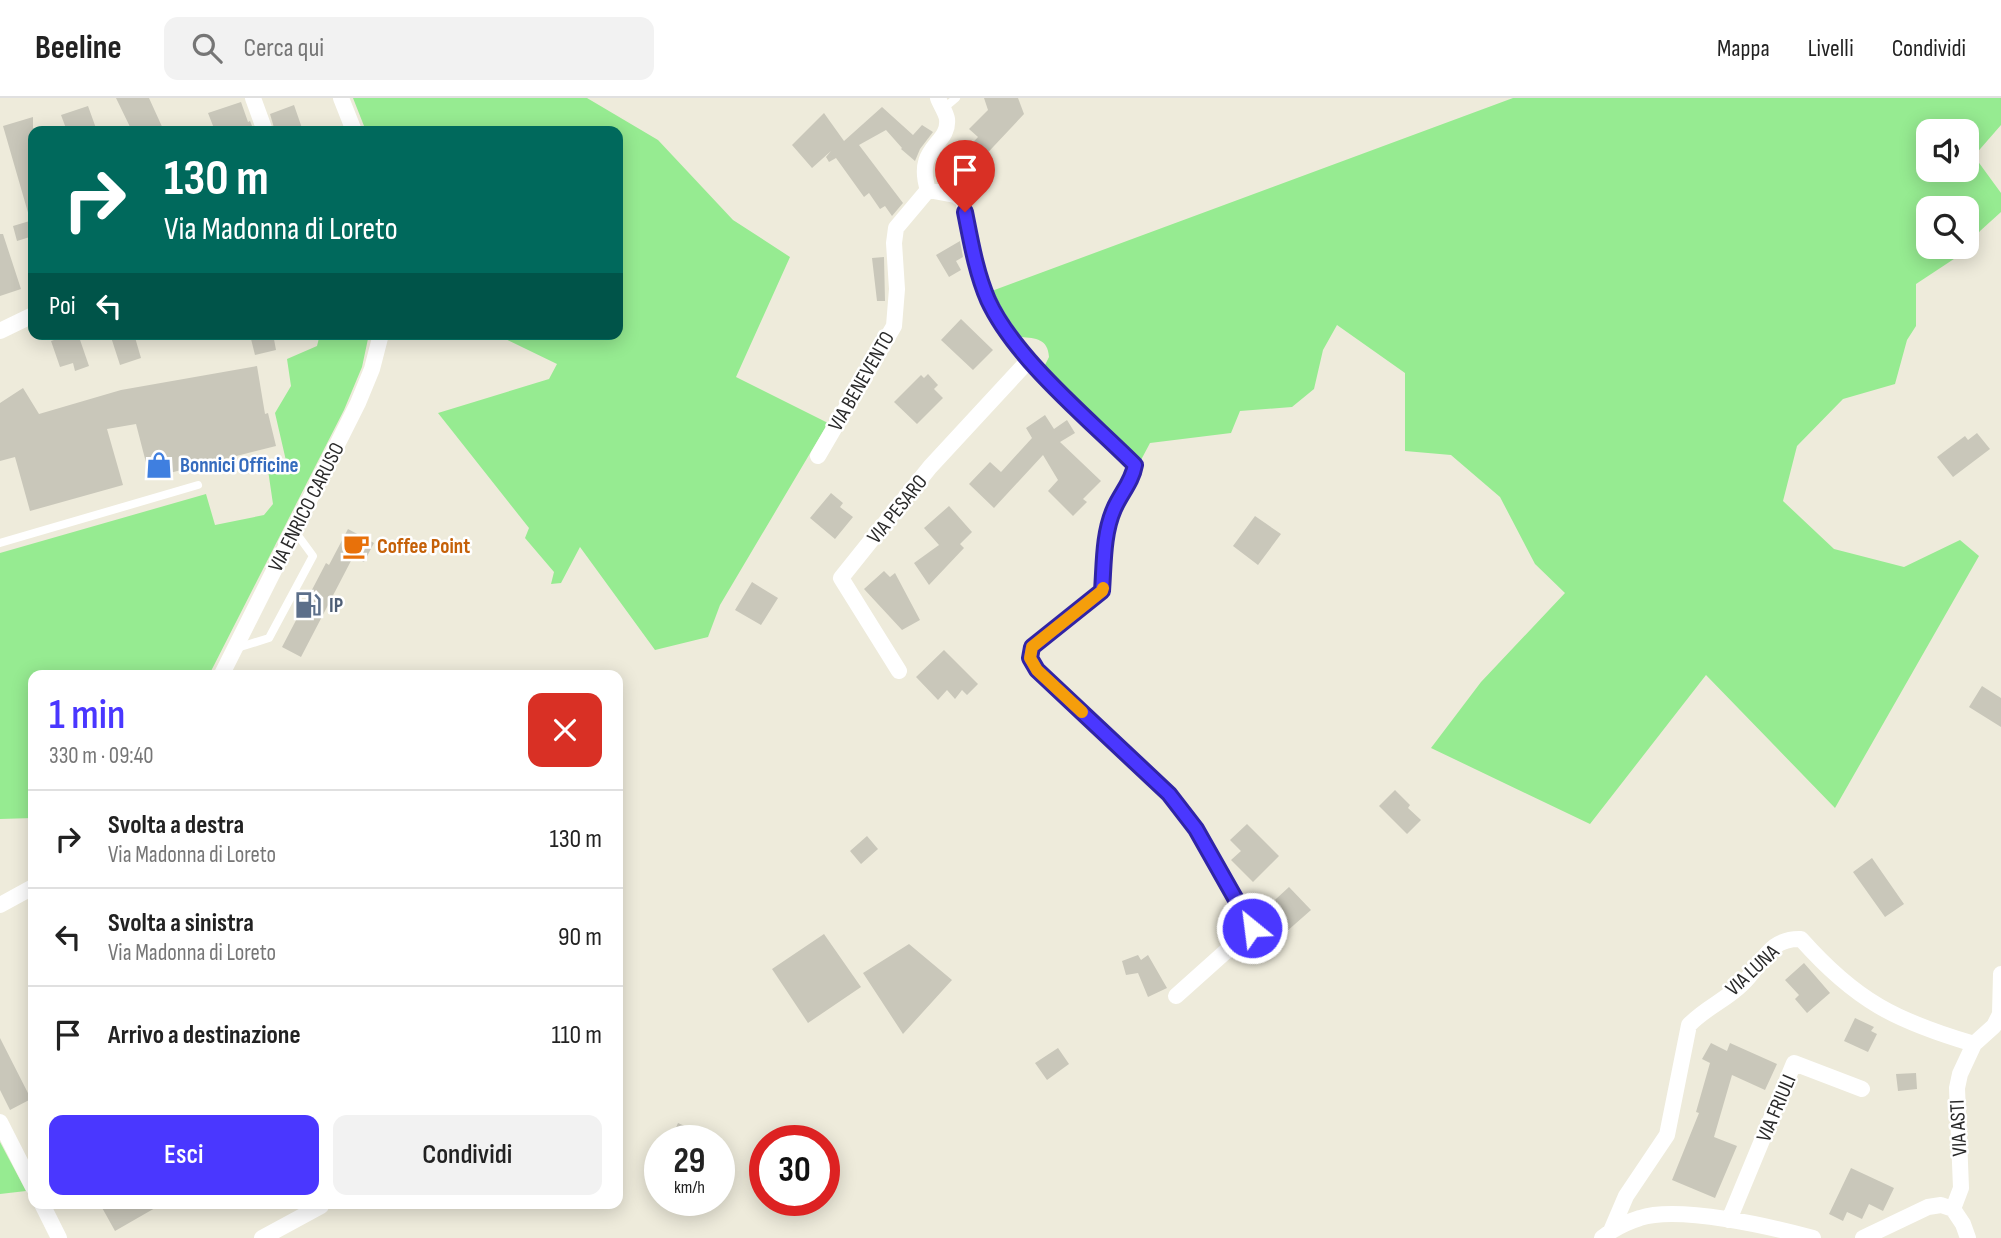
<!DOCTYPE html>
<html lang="it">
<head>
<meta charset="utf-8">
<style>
  body { margin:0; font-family:"Sofia Sans Condensed",sans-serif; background:#f2f2f2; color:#222; height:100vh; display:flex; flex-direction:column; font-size:26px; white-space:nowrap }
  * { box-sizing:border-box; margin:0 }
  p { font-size:23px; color:#767676 }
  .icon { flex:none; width:38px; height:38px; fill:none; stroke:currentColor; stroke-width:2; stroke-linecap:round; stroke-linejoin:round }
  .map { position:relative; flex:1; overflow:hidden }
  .drawer { position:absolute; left:28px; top:572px; width:595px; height:539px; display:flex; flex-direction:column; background:#fff; border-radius:14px; box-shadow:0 4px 18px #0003 }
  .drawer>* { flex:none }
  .guide { position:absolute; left:28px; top:28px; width:595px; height:214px; border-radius:14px; box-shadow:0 4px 18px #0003; background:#00695c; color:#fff; overflow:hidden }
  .buttons { position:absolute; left:1916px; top:21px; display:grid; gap:14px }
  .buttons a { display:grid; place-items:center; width:63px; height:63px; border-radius:14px; background:#fff; box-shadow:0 4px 18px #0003; font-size:35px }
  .speed { position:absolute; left:644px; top:1027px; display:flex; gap:14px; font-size:35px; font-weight:700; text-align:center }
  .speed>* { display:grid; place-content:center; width:91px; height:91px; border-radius:50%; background:#fff; box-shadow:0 4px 18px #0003; line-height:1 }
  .speed small { font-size:18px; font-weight:400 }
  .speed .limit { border:10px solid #d22; background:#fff; color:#111 }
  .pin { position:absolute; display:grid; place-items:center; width:60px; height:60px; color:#fff; margin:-72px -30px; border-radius:50% 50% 50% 0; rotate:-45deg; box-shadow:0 0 7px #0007 }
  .pin .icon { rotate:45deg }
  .me { position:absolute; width:77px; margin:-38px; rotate:331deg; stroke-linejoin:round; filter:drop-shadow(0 0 5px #0008) }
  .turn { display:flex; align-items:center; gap:24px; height:147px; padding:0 21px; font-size:32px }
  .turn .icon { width:91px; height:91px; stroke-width:2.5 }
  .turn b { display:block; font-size:49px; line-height:60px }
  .then { display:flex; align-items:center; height:66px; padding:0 21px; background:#0003; gap:14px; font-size:26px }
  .round { display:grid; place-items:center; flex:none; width:74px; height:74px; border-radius:14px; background:#f2f2f2 }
  .overview { display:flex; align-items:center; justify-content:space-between; height:119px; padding:0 21px }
  h1 { font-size:42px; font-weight:600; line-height:52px; color:#4a37ff }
  .cta { display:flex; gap:14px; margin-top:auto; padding:14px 21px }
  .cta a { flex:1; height:80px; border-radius:14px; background:#4a37ff; color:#fff; font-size:28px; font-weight:600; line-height:80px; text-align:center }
  .cta a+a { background:#f2f2f2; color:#222 }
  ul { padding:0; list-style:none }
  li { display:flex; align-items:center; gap:21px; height:98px; padding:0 21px; border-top:2px solid #e0e0e0 }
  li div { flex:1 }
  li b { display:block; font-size:26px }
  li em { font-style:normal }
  header { display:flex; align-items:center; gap:42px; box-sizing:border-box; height:98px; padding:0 35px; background:#fff; border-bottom:2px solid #e0e0e0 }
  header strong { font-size:33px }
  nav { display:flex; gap:38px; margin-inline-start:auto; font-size:24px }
  .search { width:490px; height:63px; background:#f2f2f2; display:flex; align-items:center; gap:18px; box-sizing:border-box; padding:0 24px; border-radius:14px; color:#767676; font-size:26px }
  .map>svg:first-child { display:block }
  .green { fill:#96eb91; fill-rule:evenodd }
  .building { fill:#c9c7ba }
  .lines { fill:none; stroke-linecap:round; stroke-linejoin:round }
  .service { stroke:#fff; stroke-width:8 }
  .minor { stroke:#fff; stroke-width:16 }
  .route-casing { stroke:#3024a6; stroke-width:18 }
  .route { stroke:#4a37ff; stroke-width:12 }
  .slow { stroke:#f59e0b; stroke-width:12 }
  .labels { text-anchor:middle; stroke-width:5; stroke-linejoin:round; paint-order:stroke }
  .street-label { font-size:21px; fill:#2a2a2a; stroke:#fff }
  .shop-label { font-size:21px; font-weight:bold; fill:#366cbe; stroke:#fff; text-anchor:start }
  .food-label { font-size:21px; font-weight:bold; fill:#c56008; stroke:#fff; text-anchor:start }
  .service-label { font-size:21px; font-weight:bold; fill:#4e5e75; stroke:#fff; text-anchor:start }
</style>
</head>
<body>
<header>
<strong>Beeline</strong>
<div class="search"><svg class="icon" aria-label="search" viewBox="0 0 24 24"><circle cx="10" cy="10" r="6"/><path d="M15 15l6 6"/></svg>Cerca qui</div>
<nav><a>Mappa</a><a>Livelli</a><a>Condividi</a></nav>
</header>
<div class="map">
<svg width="2001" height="1140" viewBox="0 0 2001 1140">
  <rect width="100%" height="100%" fill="#eeebdb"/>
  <path class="green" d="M353,0H587L658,42L733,122L790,159L736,279L828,325L720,507L708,539L655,552L580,449L561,485L551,486L554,474L525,440L529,430L438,315L549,281L557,266L495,236H618V33H366Z
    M1513,0H2001V27L1974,58L2001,95V114L1980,133L1966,153L1916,186V228L1907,242L1895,286L1843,301L1797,348L1783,403L1834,451L1904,469L1960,442L1979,458L1835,710L1706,577L1590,726L1431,650L1481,584L1565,495L1535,466L1500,399L1451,357L1405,353V275L1337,227L1323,252L1314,291L1292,309L1240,313L1231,335L1150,345L1141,362L1085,310L1044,269L1049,259C1048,241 1036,240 1021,239L989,194ZM1928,33H1967V72H1928ZM1928,110H1967V149H1928Z
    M320,236H369L362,269L344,312L209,577L33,578V720L0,721V455L206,396L215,427L264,417L273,406L268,372L287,367L275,315L291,288L287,261L317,248Z
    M0,1044L26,1093L0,1096Z"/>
  <path class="building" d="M116,0H149L164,33H132Z
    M984,0H1018L1024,16L962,82L949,70L978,39L969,31L988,12Z
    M241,4L248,24L250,23L254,33H215L208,15Z
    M294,7L303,33H275L270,16Z
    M88,8L97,33H67L61,17Z
    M882,9L913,37L922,27L933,34L920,51L915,63L901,51L902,50L886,32L859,47L903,105L892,118L885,108L880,111L869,95L864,99L836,60L829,64L826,59L831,53L812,70L792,47L824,15L844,43Z
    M33,19V118H29L3,28Z
    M33,122V138L17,143L13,128Z
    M0,136H3L21,191L0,198Z
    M960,143L963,159L956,163L961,172L949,179L936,157Z
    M884,159L885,203H877L872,160Z
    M961,221L993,252L973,272L941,242Z
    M72,236H78L89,268L75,273L73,265L60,269L51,243Z
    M110,236H134L141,260L120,267Z
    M273,236L276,252L255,257L251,241Z
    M257,268L265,316L268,315L276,348L150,380L136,326L107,331L123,387L30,413L15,359L0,363V305L23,290L39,316L121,292Z
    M928,276L938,287L934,291L943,300L917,326L894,304L921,277L924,280Z
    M1045,317L1054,331L1067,322L1075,335L1060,344L1101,383L1083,401L1087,404L1073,418L1048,393L1058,382L1043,357L994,410L969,386L990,364L1001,374L1032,340L1026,330Z
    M1977,335L1990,351L1953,379L1937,359L1965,338L1968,342Z
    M831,395L843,405L840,409L853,419L835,441L810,420Z
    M949,408L972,434L960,446L964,450L929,487L914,465L939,447L924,430Z
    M1255,418L1281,436L1258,467L1233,448Z
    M348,431L374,445L364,464L353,459L301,559L282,549L326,465L329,467Z
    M884,473L890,479L895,475L920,522L902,532L864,491Z
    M752,484L778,500L761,527L735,512Z
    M944,552L978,586L967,597L962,592L955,601L947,592L938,602L916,579Z
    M1982,588L2001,600V629L1969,609Z
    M1395,692L1410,707L1408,710L1421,722L1407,736L1379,708Z
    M1247,726L1279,758L1253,784L1231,762L1241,753L1230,742Z
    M867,738L878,751L861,766L850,753Z
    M1872,760L1904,806L1885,819L1853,774Z
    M1289,789L1311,812L1286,834L1265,811Z
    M824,836L861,889L808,925L772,871Z
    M909,846L952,882L903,936L863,875Z
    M1138,857L1141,862L1148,857L1167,890L1148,899L1138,875L1126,877L1122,863Z
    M1804,865L1830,895L1807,915L1795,901L1799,897L1785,882Z
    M1855,920L1874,929L1871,933L1877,936L1868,954L1844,943Z
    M0,940L31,1001L10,1012L0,992Z
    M1711,945L1727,953L1730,945L1777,966L1765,992L1732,977L1714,1039L1737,1048L1715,1100L1672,1082L1699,1015L1696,1014L1710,965L1702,961Z
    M1058,950L1069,966L1047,982L1035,965Z
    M1916,975L1917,991L1898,993L1896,976Z
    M678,1025L718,1043H670Z
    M1851,1070L1894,1090L1883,1113L1869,1106L1862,1121L1847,1114L1843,1123L1829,1116Z
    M100,1106H162L115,1133Z"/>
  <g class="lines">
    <path class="service" d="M943,11L956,0
      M0,445L198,387
      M237,550L269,540L313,458L294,432"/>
    <path class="minor" d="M253,0L265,33
      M341,0L354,33
      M938,0C940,6 946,14 947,21C950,47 914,48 928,92L955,97L963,102C969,130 972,160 982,187C1009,257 1082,315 1135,367C1132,384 1121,395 1114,411C1103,436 1104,466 1103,493L1032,549L1029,560L1037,572L1169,696L1196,731L1252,830L1176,898
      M0,233L33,217
      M818,358L894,228L897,191L894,145L896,130L928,92
      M899,573L841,480L930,369L1029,262
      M221,578L358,305L372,271L381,236
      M0,807L33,789
      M0,1024L33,1089
      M42,1106L59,1140
      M1953,1111L1961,1090L1957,990L1960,976L1974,946L1994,928L2000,916L2001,876
      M1953,1111L1963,1126L1968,1140
      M1729,1122L1794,965L1862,991
      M1611,1133L1626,1098L1667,1037L1689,927C1705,910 1726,902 1742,886C1763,867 1767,840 1801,841C1856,903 1896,923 1974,946
      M262,1140L321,1108
      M1602,1140C1613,1131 1627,1124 1640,1120C1679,1107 1772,1129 1813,1140
      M1863,1140L1928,1109L1941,1107L1953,1111"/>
  </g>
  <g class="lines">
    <defs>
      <path id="route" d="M965,114C971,144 976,174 988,202C1015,261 1089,321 1135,367C1132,384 1121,395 1114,411C1103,436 1104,466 1102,493L1032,549L1030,560L1037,572L1169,696L1196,731L1252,830"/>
    </defs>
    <use href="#route" class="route-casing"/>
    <use href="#route" class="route"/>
    <path class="slow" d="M1082,614L1037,572L1030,560L1032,549L1102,493L1103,490"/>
  </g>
  <defs>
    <symbol id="shop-bare" viewBox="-9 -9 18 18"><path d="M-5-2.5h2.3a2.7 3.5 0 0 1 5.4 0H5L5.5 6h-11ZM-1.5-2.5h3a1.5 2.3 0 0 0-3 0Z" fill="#3f7fe0" stroke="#fff" stroke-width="2.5" paint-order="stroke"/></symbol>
    <symbol id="cafe-bare" viewBox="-9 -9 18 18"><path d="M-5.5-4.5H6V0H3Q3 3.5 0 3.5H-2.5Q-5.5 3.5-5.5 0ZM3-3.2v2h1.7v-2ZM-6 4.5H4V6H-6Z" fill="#e8710a" stroke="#fff" stroke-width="2.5" paint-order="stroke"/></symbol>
    <symbol id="fuel-bare" viewBox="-9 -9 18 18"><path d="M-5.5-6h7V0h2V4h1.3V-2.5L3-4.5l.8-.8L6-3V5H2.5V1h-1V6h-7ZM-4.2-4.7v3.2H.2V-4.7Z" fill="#5c6f8a" stroke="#fff" stroke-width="2.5" paint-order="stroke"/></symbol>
  </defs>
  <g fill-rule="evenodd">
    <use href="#shop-bare" x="140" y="348" width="38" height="38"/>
    <use href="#cafe-bare" x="337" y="429" width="38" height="38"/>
    <use href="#fuel-bare" x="289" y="488" width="38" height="38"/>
  </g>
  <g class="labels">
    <g class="street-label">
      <text transform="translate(861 283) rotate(-60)" y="7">VIA BENEVENTO</text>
      <text transform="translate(306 409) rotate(-63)" y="7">VIA ENRICO CARUSO</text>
      <text transform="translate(897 411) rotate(-51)" y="7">VIA PESARO</text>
      <text transform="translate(1752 872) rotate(-43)" y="7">VIA LUNA</text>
      <text transform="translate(1776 1010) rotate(-67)" y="7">VIA FRIULI</text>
      <text transform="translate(1958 1030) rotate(-93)" y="7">VIA ASTI</text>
    </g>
    <g class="shop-label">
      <text x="180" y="374">Bonnici Officine</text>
    </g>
    <g class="food-label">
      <text x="377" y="455">Coffee Point</text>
    </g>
    <g class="service-label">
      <text x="329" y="514">IP</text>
    </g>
  </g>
</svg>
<div class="buttons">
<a><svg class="icon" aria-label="sound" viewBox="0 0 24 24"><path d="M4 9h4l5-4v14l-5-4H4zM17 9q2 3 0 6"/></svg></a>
<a><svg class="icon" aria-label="search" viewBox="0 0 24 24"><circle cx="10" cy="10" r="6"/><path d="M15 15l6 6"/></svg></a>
</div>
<div class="speed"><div>29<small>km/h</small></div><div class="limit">30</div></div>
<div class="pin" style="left:965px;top:114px;background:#d93025"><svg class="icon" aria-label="arrive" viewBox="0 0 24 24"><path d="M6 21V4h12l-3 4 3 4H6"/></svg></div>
<svg class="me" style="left:1252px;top:830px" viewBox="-20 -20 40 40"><circle r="17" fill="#4a37ff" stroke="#fff" stroke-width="3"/><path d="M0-11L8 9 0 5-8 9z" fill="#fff"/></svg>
<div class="guide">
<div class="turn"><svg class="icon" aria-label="right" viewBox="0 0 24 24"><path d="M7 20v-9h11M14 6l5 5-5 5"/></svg><div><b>130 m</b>Via Madonna di Loreto</div></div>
<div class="then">Poi<svg class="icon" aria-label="left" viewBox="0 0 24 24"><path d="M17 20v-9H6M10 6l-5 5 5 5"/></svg></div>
</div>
<section class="drawer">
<div class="overview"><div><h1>1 min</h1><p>330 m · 09:40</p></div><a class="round" style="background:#d93025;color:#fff"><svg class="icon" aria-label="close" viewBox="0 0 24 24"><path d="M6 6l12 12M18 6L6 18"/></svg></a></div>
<ul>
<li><svg class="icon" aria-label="right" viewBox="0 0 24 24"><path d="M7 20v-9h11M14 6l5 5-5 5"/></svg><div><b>Svolta a destra</b><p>Via Madonna di Loreto</p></div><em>130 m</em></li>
<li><svg class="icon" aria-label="left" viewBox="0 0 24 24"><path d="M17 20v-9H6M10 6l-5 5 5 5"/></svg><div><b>Svolta a sinistra</b><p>Via Madonna di Loreto</p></div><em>90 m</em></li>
<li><svg class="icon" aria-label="arrive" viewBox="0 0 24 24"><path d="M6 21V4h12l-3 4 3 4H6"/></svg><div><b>Arrivo a destinazione</b></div><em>110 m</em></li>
</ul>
<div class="cta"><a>Esci</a><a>Condividi</a></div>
</section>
</div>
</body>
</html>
